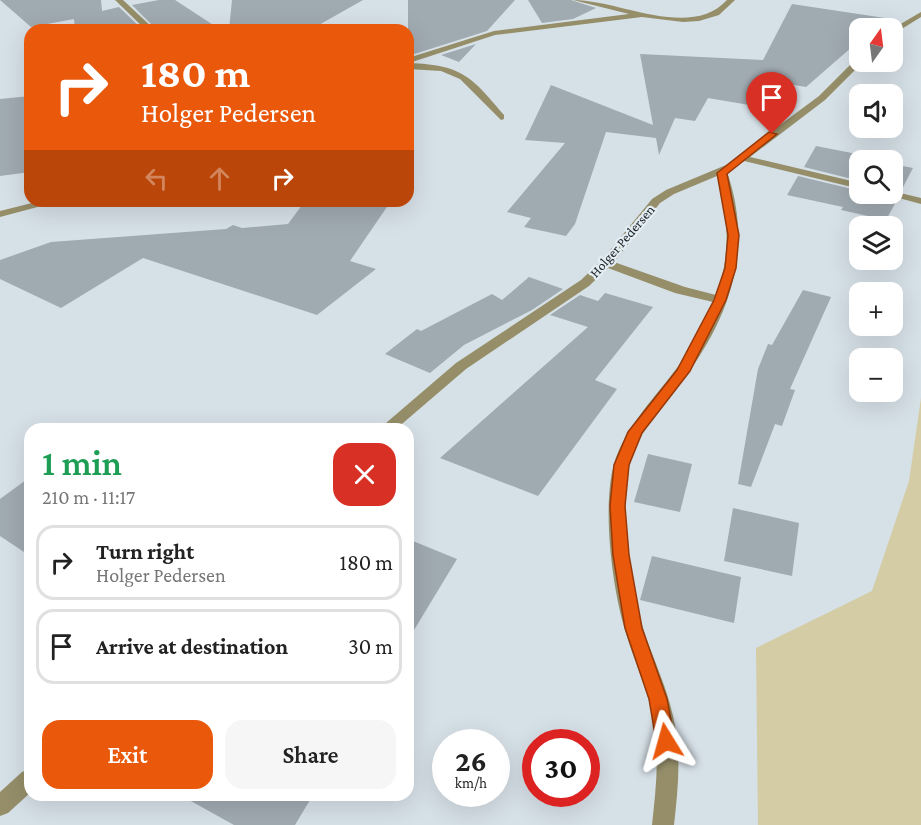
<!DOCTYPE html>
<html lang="en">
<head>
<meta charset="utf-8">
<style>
  body { margin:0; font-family:"Crimson Pro",serif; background:#f6f6f6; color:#222; height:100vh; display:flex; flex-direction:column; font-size:22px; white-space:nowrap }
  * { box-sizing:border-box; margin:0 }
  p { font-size:20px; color:#767676 }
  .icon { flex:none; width:33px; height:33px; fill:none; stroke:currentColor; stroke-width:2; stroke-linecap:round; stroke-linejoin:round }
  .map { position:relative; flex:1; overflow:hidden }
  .panel { position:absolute; left:24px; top:423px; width:390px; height:378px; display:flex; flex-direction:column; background:#fff; border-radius:18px; box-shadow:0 6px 24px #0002 }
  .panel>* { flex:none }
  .hud { position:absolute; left:24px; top:24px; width:390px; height:183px; border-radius:18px; box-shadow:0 6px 24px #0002; background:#ea580c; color:#fff; overflow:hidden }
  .needle { width:39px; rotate:14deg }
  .controls { position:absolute; left:849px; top:18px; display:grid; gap:12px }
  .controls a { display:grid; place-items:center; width:54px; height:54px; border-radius:12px; background:#fff; box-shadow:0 6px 24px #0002; font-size:30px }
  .speed { position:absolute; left:432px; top:729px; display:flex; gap:12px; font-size:30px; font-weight:700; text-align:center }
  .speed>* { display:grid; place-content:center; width:78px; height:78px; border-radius:50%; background:#fff; box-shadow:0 6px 24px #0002; line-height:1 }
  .speed small { font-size:15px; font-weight:400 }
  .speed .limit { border:9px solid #d22; background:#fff; color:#111 }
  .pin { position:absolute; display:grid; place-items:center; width:51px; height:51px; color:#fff; margin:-62px -26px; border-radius:50% 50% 50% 0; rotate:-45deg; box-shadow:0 0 6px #0007 }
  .pin .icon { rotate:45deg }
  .me { position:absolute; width:66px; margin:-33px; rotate:352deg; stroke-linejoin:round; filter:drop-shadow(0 0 4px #0008) }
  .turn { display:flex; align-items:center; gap:21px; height:126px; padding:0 18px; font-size:27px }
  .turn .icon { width:78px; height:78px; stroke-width:2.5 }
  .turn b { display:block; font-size:42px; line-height:51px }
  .lanes { display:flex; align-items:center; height:57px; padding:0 18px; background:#0003; justify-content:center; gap:30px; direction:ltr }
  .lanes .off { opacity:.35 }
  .round { display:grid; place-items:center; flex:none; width:63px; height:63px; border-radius:18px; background:#f6f6f6 }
  .overview { display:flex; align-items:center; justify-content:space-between; height:102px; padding:0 18px }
  h1 { font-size:36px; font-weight:600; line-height:45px; color:#1e9e55 }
  .button { display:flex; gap:12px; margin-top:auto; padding:12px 18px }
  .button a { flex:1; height:69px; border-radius:18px; background:#ea580c; color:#fff; font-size:24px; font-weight:600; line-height:69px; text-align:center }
  .button a+a { background:#f6f6f6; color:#222 }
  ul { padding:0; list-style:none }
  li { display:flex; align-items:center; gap:18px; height:75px; margin:0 12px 9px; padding:0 6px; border:3px solid #e0e0e0; border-radius:18px }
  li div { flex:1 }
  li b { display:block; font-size:22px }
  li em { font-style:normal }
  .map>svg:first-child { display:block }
  .green { fill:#d4cca4 }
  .building { fill:#a0aab1 }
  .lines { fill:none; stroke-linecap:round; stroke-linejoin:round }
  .minor { fill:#958e69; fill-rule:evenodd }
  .route { fill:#ea580c; stroke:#983908; stroke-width:1.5 }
  .labels { text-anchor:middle; stroke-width:4.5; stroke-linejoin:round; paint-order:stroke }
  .far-street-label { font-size:14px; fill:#232729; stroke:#e3edf4 }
</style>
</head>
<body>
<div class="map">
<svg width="921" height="825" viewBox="0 0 921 825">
  <rect width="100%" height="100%" fill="#d6e0e7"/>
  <path class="green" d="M921,398V825H758L756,648L872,591L909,481Z"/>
  <path class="building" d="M0,0H101L102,11L119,7L143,30H75L74,19L31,27Z
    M159,0H175L221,30H157L132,5Z
    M232,0H363L310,30H229Z
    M408,0H515L487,31L408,56Z
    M528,0H571L596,8L573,19L542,23Z
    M792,4L885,18L873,28H860V40L806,87L777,82L761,107L708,98L695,121L675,118L659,155L656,138L606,132L575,224L566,236L524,227L531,218L507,212L565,143L525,140L551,85L653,125L640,54L763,60Z
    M476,44L459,62L441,55Z
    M30,96V172L0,176V99Z
    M816,146L857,154L879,160H860V181L804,167Z
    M892,164L913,168L901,191L892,189Z
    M798,176L860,191V194H882L897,200L886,220L841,210L843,207L787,195Z
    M305,201H391L350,261L376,269L317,315L143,258L61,308L0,279V260L51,242L226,229L233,225L242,228L288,224Z
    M529,277L563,289L532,310L464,345L430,373L385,354L417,329L421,331L492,294L502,300Z
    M803,290L831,297L790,389L795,390L782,426L775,424L751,487L738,484L758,369L768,344L772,345Z
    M605,293L653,307L595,380L617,389L538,496L440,458L588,327L550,315L580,295L598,301Z
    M648,454L692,464L680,512L634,502Z
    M30,477V556L0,536V499Z
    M733,508L799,523L792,576L724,561Z
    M408,539L457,559L408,640Z
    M652,556L741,577L734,623L640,600Z
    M180,795H313L295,825H234Z"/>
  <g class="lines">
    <path class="minor" d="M115,0H123L155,30H146Z
      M573,0C620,0 690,40 727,0H735L719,15L699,21L683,22L642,17L495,35L409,63C462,65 471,76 504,115V119L501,120L460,79L441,71L408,69V58L494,31L629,14Z
      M921,12V17L892,35V29Z
      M857,58L863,62L825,100L750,157L860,183V189L744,161L727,172C754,249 730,317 683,380C663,406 638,431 630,464C619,507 631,588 644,631C653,659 667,687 673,716C682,752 678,789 674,825H652C656,789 660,752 653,717C647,687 633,659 625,630C612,587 602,507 614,464C624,429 652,401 673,373C690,352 704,328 713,302L675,293L608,268L589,286L466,369L396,429H379L456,363L581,280L602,260L652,199L666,190L726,165L819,96ZM717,176C728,220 732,252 716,295L685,287L614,262L660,203L674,194Z
      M892,191L921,198V204L884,194H892Z
      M40,201H60L0,217V211Z
      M30,769V793L8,813L0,816V792L22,772Z"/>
  </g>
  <path class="route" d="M769,132L777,134L727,174L739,235L736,268L726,300L690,371L642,433L629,465L625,506L629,555L642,628L667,699L675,741L673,747L666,750L659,747L656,741L649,699L625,628L613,555L610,506L614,465L628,432L677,370L714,300L725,268L728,235L717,173Z"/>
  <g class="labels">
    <g class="far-street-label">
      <text transform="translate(622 241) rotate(-49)" y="5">Holger Pedersen</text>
    </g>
  </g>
</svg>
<div class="controls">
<a><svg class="needle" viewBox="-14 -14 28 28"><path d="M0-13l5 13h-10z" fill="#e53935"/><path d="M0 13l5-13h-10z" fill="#767676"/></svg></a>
<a><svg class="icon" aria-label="sound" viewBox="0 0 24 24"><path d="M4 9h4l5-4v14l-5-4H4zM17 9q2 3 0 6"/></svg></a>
<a><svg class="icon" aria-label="search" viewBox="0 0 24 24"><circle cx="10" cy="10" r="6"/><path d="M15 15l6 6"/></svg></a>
<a><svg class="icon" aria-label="layers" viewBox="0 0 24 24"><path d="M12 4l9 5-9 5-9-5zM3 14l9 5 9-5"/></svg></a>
<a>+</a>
<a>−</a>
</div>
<div class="speed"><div>26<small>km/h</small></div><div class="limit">30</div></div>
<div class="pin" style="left:772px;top:134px;background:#d93025"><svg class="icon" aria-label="arrive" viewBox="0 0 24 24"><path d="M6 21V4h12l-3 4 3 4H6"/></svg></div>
<svg class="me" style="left:666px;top:741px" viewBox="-20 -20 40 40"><path d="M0-17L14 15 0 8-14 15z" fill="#ea580c" stroke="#fff" stroke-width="4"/></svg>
<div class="hud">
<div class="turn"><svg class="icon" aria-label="right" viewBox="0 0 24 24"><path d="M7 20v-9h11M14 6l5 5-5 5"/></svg><div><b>180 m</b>Holger Pedersen</div></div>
<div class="lanes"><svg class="icon off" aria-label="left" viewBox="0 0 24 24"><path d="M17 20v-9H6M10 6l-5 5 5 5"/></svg><svg class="icon off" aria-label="ahead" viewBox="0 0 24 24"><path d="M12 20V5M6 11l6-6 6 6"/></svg><svg class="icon" aria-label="right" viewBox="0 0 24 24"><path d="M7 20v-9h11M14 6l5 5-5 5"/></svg></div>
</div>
<section class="panel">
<div class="overview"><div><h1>1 min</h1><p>210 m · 11:17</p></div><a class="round" style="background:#d93025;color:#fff"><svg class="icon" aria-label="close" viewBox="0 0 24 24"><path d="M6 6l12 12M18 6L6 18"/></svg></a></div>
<ul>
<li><svg class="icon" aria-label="right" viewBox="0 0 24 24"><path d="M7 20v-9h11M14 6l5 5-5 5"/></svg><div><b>Turn right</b><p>Holger Pedersen</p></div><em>180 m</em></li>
<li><svg class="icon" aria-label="arrive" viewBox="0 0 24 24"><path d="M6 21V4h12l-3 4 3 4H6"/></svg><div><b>Arrive at destination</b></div><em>30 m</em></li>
</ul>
<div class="button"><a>Exit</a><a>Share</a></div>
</section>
</div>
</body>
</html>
